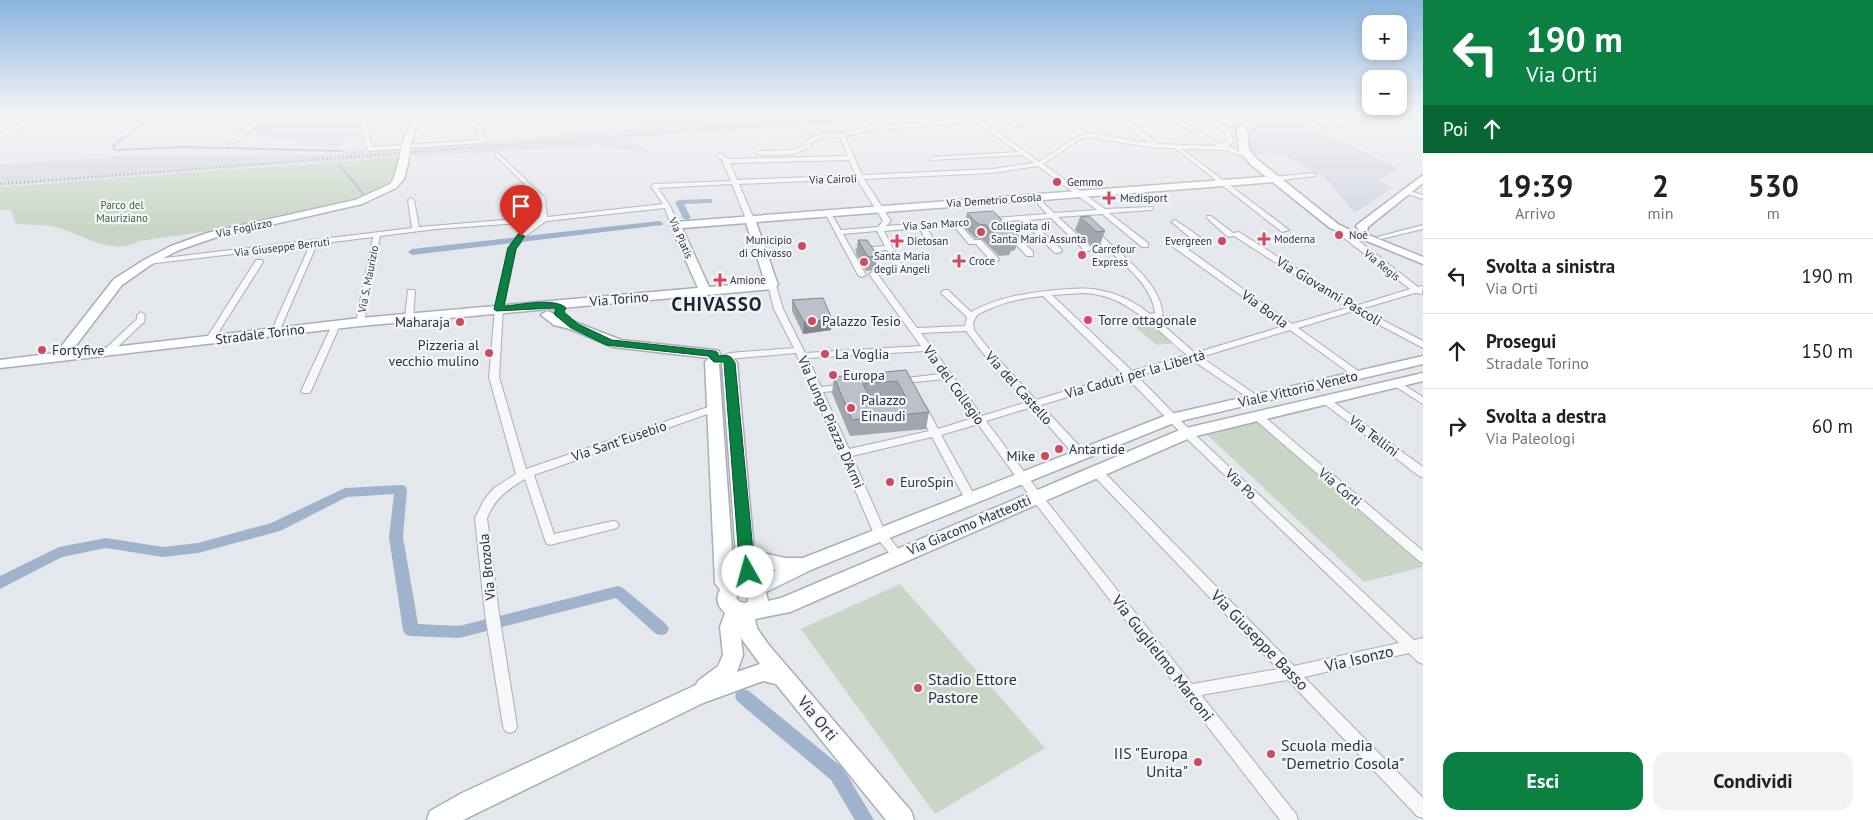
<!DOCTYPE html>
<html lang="it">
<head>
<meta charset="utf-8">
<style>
  body { margin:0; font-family:"PT Sans",sans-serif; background:#f2f2f2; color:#202124; height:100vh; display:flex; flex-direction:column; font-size:19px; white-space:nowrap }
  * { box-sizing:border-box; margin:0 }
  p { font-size:16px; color:#757577 }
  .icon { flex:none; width:28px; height:28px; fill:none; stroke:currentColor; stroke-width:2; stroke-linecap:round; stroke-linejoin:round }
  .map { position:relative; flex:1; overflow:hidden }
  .sheet { display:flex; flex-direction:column; background:#fff; width:450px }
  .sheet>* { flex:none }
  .banner { background:#0b8043; color:#fff; overflow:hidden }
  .tools { position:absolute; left:1362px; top:15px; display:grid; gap:10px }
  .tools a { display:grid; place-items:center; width:45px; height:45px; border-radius:10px; background:#fff; box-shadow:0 2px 8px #0003; font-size:25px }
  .pin { position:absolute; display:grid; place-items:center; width:42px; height:42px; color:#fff; margin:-51px -21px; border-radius:50% 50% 50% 0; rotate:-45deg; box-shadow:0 0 5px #0007 }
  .pin .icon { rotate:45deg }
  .me { position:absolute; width:55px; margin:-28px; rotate:353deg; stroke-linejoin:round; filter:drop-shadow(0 0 4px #0008) }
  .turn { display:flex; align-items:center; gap:18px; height:105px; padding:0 20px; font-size:22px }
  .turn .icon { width:65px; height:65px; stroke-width:2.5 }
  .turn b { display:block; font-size:35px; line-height:42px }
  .then { display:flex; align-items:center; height:48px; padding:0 20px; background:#0003; gap:10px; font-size:19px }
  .eta { display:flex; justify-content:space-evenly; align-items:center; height:85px; text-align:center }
  .eta b { font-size:30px; font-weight:600; line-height:35px }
  .cta { display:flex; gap:10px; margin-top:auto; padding:10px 20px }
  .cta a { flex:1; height:58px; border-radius:15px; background:#0b8043; color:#fff; font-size:20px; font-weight:600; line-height:58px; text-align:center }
  .cta a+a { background:#f2f2f2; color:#202124 }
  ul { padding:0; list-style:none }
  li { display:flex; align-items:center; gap:15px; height:75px; padding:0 20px; border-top:1px solid #e0e0e0 }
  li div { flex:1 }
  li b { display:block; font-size:19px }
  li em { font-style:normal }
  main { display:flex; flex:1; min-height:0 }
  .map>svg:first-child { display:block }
  .built { fill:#d2d6de }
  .green { fill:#c9d6c5 }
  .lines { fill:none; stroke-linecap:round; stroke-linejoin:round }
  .stream { stroke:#9fb4cc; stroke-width:2 }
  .canal { fill:#9fb4cc; fill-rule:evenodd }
  .street-casing { stroke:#a9aeb7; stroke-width:2 }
  .secondary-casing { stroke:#a9aeb7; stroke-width:3 }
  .primary-casing { stroke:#a3abb8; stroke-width:3 }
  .street { fill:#f7f8fa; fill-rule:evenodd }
  .secondary { fill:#fff; fill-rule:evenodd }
  .primary { fill:#fff; fill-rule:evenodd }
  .rail { stroke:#7d8696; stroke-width:2; stroke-dasharray:1 3; stroke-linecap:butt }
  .secondary-bridge-casing { stroke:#a9aeb7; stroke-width:10; stroke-linecap:butt }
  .secondary-bridge { stroke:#fff; stroke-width:9 }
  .wall { fill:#a1a5ae; fill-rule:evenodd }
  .shaded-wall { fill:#83868d }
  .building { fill:#bbc0ca; stroke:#83868d; fill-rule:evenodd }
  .route { fill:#0b8043; stroke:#07532c }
  .poi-dot { fill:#d1495b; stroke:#f4f6f9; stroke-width:2 }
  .labels { text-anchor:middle; stroke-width:4.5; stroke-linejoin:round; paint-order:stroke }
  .far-street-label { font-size:11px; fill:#2b3445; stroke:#f4f6f9 }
  .far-poi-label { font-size:11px; fill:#2b3445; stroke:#f4f6f9; text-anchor:start }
  .far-park-label { font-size:11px; fill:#3f6138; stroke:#f4f6f9 }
  .street-label { font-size:14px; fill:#2b3445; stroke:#f4f6f9 }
  .poi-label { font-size:14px; fill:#2b3445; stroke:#f4f6f9; text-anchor:start }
  .near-street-label { font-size:16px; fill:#2b3445; stroke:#f4f6f9 }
  .near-poi-label { font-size:16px; fill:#2b3445; stroke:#f4f6f9; text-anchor:start }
  .district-label { font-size:19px; font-weight:bold; letter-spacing:1px; fill:#1d2536; stroke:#f4f6f9 }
</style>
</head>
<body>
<main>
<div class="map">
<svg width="1423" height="820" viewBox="0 0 1423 820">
  <rect width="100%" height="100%" fill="#e4e7ec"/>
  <path class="built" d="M267,113H360V138L347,140L340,146L331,147L313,145L294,139H271L274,135L244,136Z
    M555,113H961L896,118L898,120L891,119L802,126L805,131L799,132L794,125L628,138L651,153L600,146L566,147L428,156L411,155L0,186V165L124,156L318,155L346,153L350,149L394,150L509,141L635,127V124Z
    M1256,113L1281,115L1334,140L1344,142L1398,168L1379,180L1392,188L1356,212H1354L1325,178L1280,153L1253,154L1244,131L1254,128L1237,121V117L1241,114Z"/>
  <path class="green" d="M401,157L399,176L387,188L357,200L250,225L139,241C114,256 84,236 60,228C47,224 30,225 16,224L11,210H0V187Z
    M1150,323L1175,343L1157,345L1133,325Z
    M1252,418L1423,566V567L1364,582L1203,431Z
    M900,584L1045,748L935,814L801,629Z"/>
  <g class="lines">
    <path class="stream" d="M145,113L152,116L113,146L115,150L183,147L342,151
      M340,165L363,194"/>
    <path class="canal" d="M709,199H712V203L684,204L691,218L687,220L683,218L675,202L679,200Z
      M659,221L663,223L662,225L412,255L408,252L412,249Z
      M401,485L405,486L407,489L403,537L418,624L459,626L618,586L623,588L666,624L669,629L666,634L661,635L656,634L616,598L459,638L411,636L406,635L403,630L389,537L394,494L347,497L280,531L198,553L163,557L106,548L62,557L0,589V576L59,547L106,538L163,547L198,543L271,523L345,488Z
      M743,689L749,691L843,768L874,820H855L831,780L737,701L735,696L737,691Z"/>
    <defs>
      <path id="street" d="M40,113H47L0,138V134Z
        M261,113H267L239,141L228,144V142L235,139Z
        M361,113H367L369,134L372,147L480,140L476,130L460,113H466L481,128L486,141L483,143L370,151L367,149L363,134Z
        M971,113H981L974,116L991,127L1094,113H1110L995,130L1039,162L1076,137L1088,133L1149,143L1123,123L1146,119L1148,120V122L1131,124L1146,134L1157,144L1216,146L1161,113H1168L1216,142L1223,144L1228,141C1223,123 1205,122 1191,113C1209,113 1229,125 1234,142L1228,146L1250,156L1245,157L1226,150L1182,149L1289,230L1282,232L1175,148H1155L1088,137L1080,139L1043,164L1105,209L1153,207V209L1151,210L1109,213L1148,243V247H1142L1102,214L1058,217L1091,247L1092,249L1088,251H1085L1051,218L1029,220L1061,249L1062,251L1058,253H1055L1021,220L960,225L974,240H981L998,258L999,260L995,262H992L976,244H969L953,225L926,227L937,244L933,246H930L919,228L884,231L904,270L900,272L896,270L887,250L860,252L856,250L860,248L885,246L877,231L843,234L866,275L862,277L858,275L825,213L830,212L841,230L878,227L883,221L857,179L739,184L754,219L750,221L746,219L732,184L658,188L670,206L679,225L675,227L671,225L665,208L546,221L527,235L516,248L503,309L499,377L526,469L711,406H719L720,408L719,410L534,475L554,534L613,521L617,522L619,525L617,528L550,545L546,543L525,479C506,491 496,497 487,518L499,614L517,726L515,731L510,733L505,731L503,726L485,614L475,518L484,500L494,488L516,474L489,377L495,309L508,248L521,231L535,222L436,229L380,236L364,322L360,325L356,322L373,237L317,244L279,332L275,335L271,332L310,245L148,264L144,262L148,260L412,228L408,200L411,198L414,200L419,227L540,217V199L496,156L495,155L498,153L545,198L547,217L663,204L651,186L654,184L731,181L722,160L717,155L720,153L728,159L848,156L840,137H826L811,142V147L793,154L760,155L757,153L760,151L792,150L806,145V140L825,133H842L871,126L972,119L967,115ZM976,122L1018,152L933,157L931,158V160L1022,155L1034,163L992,169L862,175L845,136L871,130ZM849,160L856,175L737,180L730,163ZM1038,166L1097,210L1054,213L1035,195L1032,197L1047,214L886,226L891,221L864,179L992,173Z
        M1297,113H1305L1330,124L1352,122L1334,113H1342L1361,123L1329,128Z
        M1313,173L1315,174V176L1274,181L1271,179L1274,177Z
        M1406,190L1423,195V199L1404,193L1403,192Z
        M1207,216H1211L1233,233L1239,232L1355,306L1410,289L1340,235V231H1346L1418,287L1423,286L1422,294L1415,293L1361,309L1423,341V348L1353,311L1298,328L1361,373L1363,375L1361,377H1355L1290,330L1201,357L1259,397L1261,399L1259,401H1253L1192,360L1137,376L1191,431L1414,640L1423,638V664L1418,662L1409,653L1304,677L1423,798V818L1417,816L1288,680L1201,695L1296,814L1298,820H1280L1032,499L978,424L941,435L976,498L974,501H966L932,437L852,456L885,532L903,555L901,558L897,560L893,558L874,534L796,353L729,359L724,356L729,353L794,348L774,309L768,285L772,283L776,285L783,309L805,353L921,346L869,274L873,272H876L917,328L965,326L967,317L942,294L941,292L945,290H948L971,312C998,297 1027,293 1056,290C1070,289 1084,287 1098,290C1118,293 1135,302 1150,314L1155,313C1152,281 1112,255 1090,234V230H1093C1101,233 1107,242 1114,247C1134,266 1160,286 1163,315L1155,318L1195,353L1284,326L1169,244V240H1175L1292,324L1347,308L1234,236L1228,237L1207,218ZM1083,293C1127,294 1155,329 1187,355L1132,371L1052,295ZM1043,296L1123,374L1036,400L988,348L974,330L973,323L977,315C997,304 1020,298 1043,296ZM966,331L982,352L1027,402L982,416L921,333ZM925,351L941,374L898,379L895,380L893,382L895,384L945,379L973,418L938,429L925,405L921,404L916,407L929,431L849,449L823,392L846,390L851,387L846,384L821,387L808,358ZM1128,379L1183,435L1399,643L1294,666L1100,468H1092L1091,471L1092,474L1278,669L1192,684L1040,493L986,421L1032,407L1076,457H1084L1085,454L1084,451L1041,405Z
        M1175,220L1200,237V241H1194L1173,223L1171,222Z
        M1423,225V229L1381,239L1377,237Z
        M1005,229H1011L1033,252V256H1027L1005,233Z
        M256,260H262L263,262L213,341H207L206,339Z
        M408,290H414L415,292L413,317L409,320L405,317Z
        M141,312L145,315L144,322L111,353H105L103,351L105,349L137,319V315Z
        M336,322L340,325L311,391L309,393H303L301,391L332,325Z
        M1396,380L1423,397V404L1393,385L1391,383L1393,381Z
        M1325,397L1328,398L1423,467V477L1419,476L1322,402L1320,400Z
        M1257,413L1261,414L1423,551V563L1419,561L1253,418L1252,416Z"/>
      <path id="secondary" d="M413,113H421L410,146L406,149L402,146Z
        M404,156L409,159L404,179L396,188L362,204L214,238L179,250L152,264L122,285L71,352L360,318L698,288L670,225L675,222L1274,176L1279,179L1274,182L756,222L778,285L772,289L360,326L0,368V360L56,353L114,279L144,260L171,246L207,233L355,200L390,184L394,178L399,159ZM746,223L765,282L709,287L682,228Z
        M1366,234L1423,257V264L1362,239L1361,237L1362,235Z
        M547,311L621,340L714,350L719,351L720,356H732L737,363L754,551L785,558H803L1167,415L1423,356V364L1176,422L813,569L766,592L768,601L781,598L1182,429L1423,373V381L1192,437L790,612L755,619L757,628L768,644L911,811L914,820H886L776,684L763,681L703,703L463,820H427L430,811L462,793L696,685L698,681L718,666L723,655L720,627L725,613C718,607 715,599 720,590L715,583L705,362L709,358L613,347L570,329L554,325L541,315ZM722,362L736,556L739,578L734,580L719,364ZM756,566L776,570L758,578ZM739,594H747L748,601L746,603L740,602L736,598ZM741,638L760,664L737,672L743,655Z"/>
      <path id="primary" d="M1204,113H1216L1237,124L1236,126H1230Z
        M1242,126L1247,129L1249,150L1258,160L1338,224L1356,233L1354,235H1346L1330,228L1250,164L1239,150L1237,129Z
        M1423,175V183L1368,227L1367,231H1359L1356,226L1358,224Z"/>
    </defs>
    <use href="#street" class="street-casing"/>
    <use href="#secondary" class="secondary-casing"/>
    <use href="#primary" class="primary-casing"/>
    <use href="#street" class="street"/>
    <use href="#secondary" class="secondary"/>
    <use href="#primary" class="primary"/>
    <path class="rail" d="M566,113L597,118
      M915,115L938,113
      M590,117L657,123H705
      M776,117L823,113
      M747,119L781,116
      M0,184L922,113"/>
    <defs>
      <path id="secondary-bridge" d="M404,159L406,146"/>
    </defs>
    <use href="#secondary-bridge" class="secondary-bridge-casing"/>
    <use href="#secondary-bridge" class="secondary-bridge"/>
  </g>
  <path class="wall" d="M967,213L1019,237L1015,250L1011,251L1009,255L999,256L982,239L975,238L964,227Z
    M1080,217L1105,231L1100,245L1092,246L1075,230Z
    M858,240L878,256L875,270L866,271L856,254Z
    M792,300L832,319L831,330L803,334L792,311Z
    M906,370L929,412L926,429L850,436L832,393L834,377ZM895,397L896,400L872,402L870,399Z"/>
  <path class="shaded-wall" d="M832,319L831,330L803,334L804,322Z"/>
  <path class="building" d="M993,211L1019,237H1009L1013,241L1002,242L986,225L978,224L967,213Z
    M1089,216L1105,231L1097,232L1080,217Z
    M858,240H867L878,256L868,257Z
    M823,298L832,319L804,322L792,300Z
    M906,370L929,412L852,420L834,377ZM897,381L907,399L872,402L863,384Z"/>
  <linearGradient id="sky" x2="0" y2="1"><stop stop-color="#8bb4dd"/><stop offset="0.5" stop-color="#f3f4f6"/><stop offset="1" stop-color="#f3f4f6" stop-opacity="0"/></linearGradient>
  <rect width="1423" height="228" fill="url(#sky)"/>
  <path class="route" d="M518,234L525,236L516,249L504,306C520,305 555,297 566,308L564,312L578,324L612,340L714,351L717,352L719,356C728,355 731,355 735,363L755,572L753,576L748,577L743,576L740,572L724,362H714L708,356L606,345L571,328L555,315L554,313L556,309L554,308L496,311L494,309L508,248Z"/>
  <g class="poi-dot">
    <circle cx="1057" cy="182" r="5"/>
    <path d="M1106.5 190.5h5v5h5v5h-5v5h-5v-5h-5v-5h5z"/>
    <circle cx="981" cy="232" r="5"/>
    <circle cx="1339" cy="235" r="5"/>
    <path d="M1261.5 231.5h5v5h5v5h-5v5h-5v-5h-5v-5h5z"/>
    <path d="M894.5 233.5h5v5h5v5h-5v5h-5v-5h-5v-5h5z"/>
    <circle cx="1222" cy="241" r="5"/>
    <circle cx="802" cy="246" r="5"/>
    <circle cx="1082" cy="255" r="5"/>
    <path d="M956.5 253.5h5v5h5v5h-5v5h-5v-5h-5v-5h5z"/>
    <circle cx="864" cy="262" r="5"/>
    <path d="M717.5 272.5h5v5h5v5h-5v5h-5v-5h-5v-5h5z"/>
    <circle cx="1088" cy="320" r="5"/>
    <circle cx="812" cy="321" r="5"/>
    <circle cx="460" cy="322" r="5"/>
    <circle cx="42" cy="350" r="5"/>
    <circle cx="489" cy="353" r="5"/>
    <circle cx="825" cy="354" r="5"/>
    <circle cx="833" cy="375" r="5"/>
    <circle cx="851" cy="408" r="5"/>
    <circle cx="1059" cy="449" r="5"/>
    <circle cx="1045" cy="456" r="5"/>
    <circle cx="890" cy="482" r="5"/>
    <circle cx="918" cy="688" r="5"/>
    <circle cx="1271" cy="754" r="5"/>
    <circle cx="1198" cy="762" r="5"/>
  </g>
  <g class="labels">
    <g class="far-street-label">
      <text transform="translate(833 179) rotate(-2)" y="4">Via Cairoli</text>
      <text transform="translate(994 200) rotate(-4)" y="4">Via Demetrio Cosola</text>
      <text transform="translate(936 224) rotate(-4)" y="4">Via San Marco</text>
      <text transform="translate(244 228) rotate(-12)" y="4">Via Foglizzo</text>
      <text transform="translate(681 238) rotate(66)" y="4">Via Platis</text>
      <text transform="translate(282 247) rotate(-7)" y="4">Via Giuseppe Berruti</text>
      <text transform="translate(1382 265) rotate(39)" y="4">Via Regis</text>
      <text transform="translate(368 279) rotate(-79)" y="4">Via S. Maurizio</text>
    </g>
    <g class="far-poi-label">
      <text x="1067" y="186">Gemmo</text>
      <text x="1120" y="202">Medisport</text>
      <text x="991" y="230">Collegiata di<tspan x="991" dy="13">Santa Maria Assunta</tspan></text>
      <text x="1349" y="239">Noè</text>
      <text x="1274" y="243">Moderna</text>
      <text x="792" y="244" text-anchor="end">Municipio<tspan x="792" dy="13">di Chivasso</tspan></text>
      <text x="907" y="245">Dietosan</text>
      <text x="1212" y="245" text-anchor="end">Evergreen</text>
      <text x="1092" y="253">Carrefour<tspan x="1092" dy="13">Express</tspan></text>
      <text x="874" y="260">Santa Maria<tspan x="874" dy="13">degli Angeli</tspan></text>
      <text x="969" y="265">Croce</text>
      <text x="730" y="284">Amione</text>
    </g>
    <g class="far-park-label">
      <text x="122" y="209">Parco del<tspan x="122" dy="13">Mauriziano</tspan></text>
    </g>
    <g class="street-label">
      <text transform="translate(1329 291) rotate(31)" y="5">Via Giovanni Pascoli</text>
      <text transform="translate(619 299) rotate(-5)" y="5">Via Torino</text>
      <text transform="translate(1265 309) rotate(36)" y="5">Via Borla</text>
      <text transform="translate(260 334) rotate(-7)" y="5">Stradale Torino</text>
      <text transform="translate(1135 374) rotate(-16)" y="5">Via Caduti per la Libertà</text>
      <text transform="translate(954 385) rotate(54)" y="5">Via del Collegio</text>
      <text transform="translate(1019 388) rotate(48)" y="5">Via del Castello</text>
      <text transform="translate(1298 389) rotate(-13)" y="5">Viale Vittorio Veneto</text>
      <text transform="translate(831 422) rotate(66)" y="5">Via Lungo Piazza D'Armi</text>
      <text transform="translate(1374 436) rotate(37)" y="5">Via Tellini</text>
      <text transform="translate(619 441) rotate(-19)" y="5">Via Sant'Eusebio</text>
      <text transform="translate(1241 484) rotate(44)" y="5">Via Po</text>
      <text transform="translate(1340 487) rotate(40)" y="5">Via Corti</text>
      <text transform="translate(969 525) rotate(-23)" y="5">Via Giacomo Matteotti</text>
      <text transform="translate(487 567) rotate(-96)" y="5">Via Brozola</text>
    </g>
    <g class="poi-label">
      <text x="1098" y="325">Torre ottagonale</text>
      <text x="822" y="326">Palazzo Tesio</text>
      <text x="450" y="327" text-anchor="end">Maharaja</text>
      <text x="479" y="350" text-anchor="end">Pizzeria al<tspan x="479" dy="16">vecchio mulino</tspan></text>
      <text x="52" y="355">Fortyfive</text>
      <text x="835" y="359">La Voglia</text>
      <text x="843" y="380">Europa</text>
      <text x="861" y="405">Palazzo<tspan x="861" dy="16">Einaudi</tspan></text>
      <text x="1069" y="454">Antartide</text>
      <text x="1035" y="461" text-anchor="end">Mike</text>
      <text x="900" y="487">EuroSpin</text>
    </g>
    <g class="near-street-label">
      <text transform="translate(1260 640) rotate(46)" y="6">Via Giuseppe Basso</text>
      <text transform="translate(1163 658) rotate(52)" y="6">Via Guglielmo Marconi</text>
      <text transform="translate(1359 658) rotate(-13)" y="6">Via Isonzo</text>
      <text transform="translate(818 718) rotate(50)" y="6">Via Orti</text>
    </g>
    <g class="near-poi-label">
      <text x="928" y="685">Stadio Ettore<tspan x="928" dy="18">Pastore</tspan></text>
      <text x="1281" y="751">Scuola media<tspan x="1281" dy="18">"Demetrio Cosola"</tspan></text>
      <text x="1188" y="759" text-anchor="end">IIS "Europa<tspan x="1188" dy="18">Unita"</tspan></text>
    </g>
    <g class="district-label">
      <text x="717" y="311">CHIVASSO</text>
    </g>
  </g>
</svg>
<div class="tools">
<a>+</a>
<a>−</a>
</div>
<div class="pin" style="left:521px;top:236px;background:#d93025"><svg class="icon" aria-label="arrive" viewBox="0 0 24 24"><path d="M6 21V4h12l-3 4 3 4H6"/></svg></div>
<svg class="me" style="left:748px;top:572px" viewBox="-20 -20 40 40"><circle r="19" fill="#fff"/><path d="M0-13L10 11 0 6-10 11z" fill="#0b8043"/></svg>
</div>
<section class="sheet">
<div class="banner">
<div class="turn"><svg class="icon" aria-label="left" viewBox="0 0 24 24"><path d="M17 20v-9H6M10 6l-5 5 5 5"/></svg><div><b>190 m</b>Via Orti</div></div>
<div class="then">Poi<svg class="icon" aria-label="ahead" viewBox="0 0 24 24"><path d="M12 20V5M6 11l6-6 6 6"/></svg></div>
</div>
<div class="eta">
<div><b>19:39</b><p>Arrivo</p></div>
<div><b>2</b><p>min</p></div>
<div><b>530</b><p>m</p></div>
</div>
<ul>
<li><svg class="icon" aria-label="left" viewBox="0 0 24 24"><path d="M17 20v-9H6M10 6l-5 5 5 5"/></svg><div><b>Svolta a sinistra</b><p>Via Orti</p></div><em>190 m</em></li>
<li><svg class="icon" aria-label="ahead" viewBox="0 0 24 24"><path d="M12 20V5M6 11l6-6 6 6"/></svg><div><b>Prosegui</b><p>Stradale Torino</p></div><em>150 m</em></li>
<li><svg class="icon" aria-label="right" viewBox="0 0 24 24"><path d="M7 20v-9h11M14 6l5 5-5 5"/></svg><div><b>Svolta a destra</b><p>Via Paleologi</p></div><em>60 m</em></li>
</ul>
<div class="cta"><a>Esci</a><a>Condividi</a></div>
</section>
</main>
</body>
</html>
